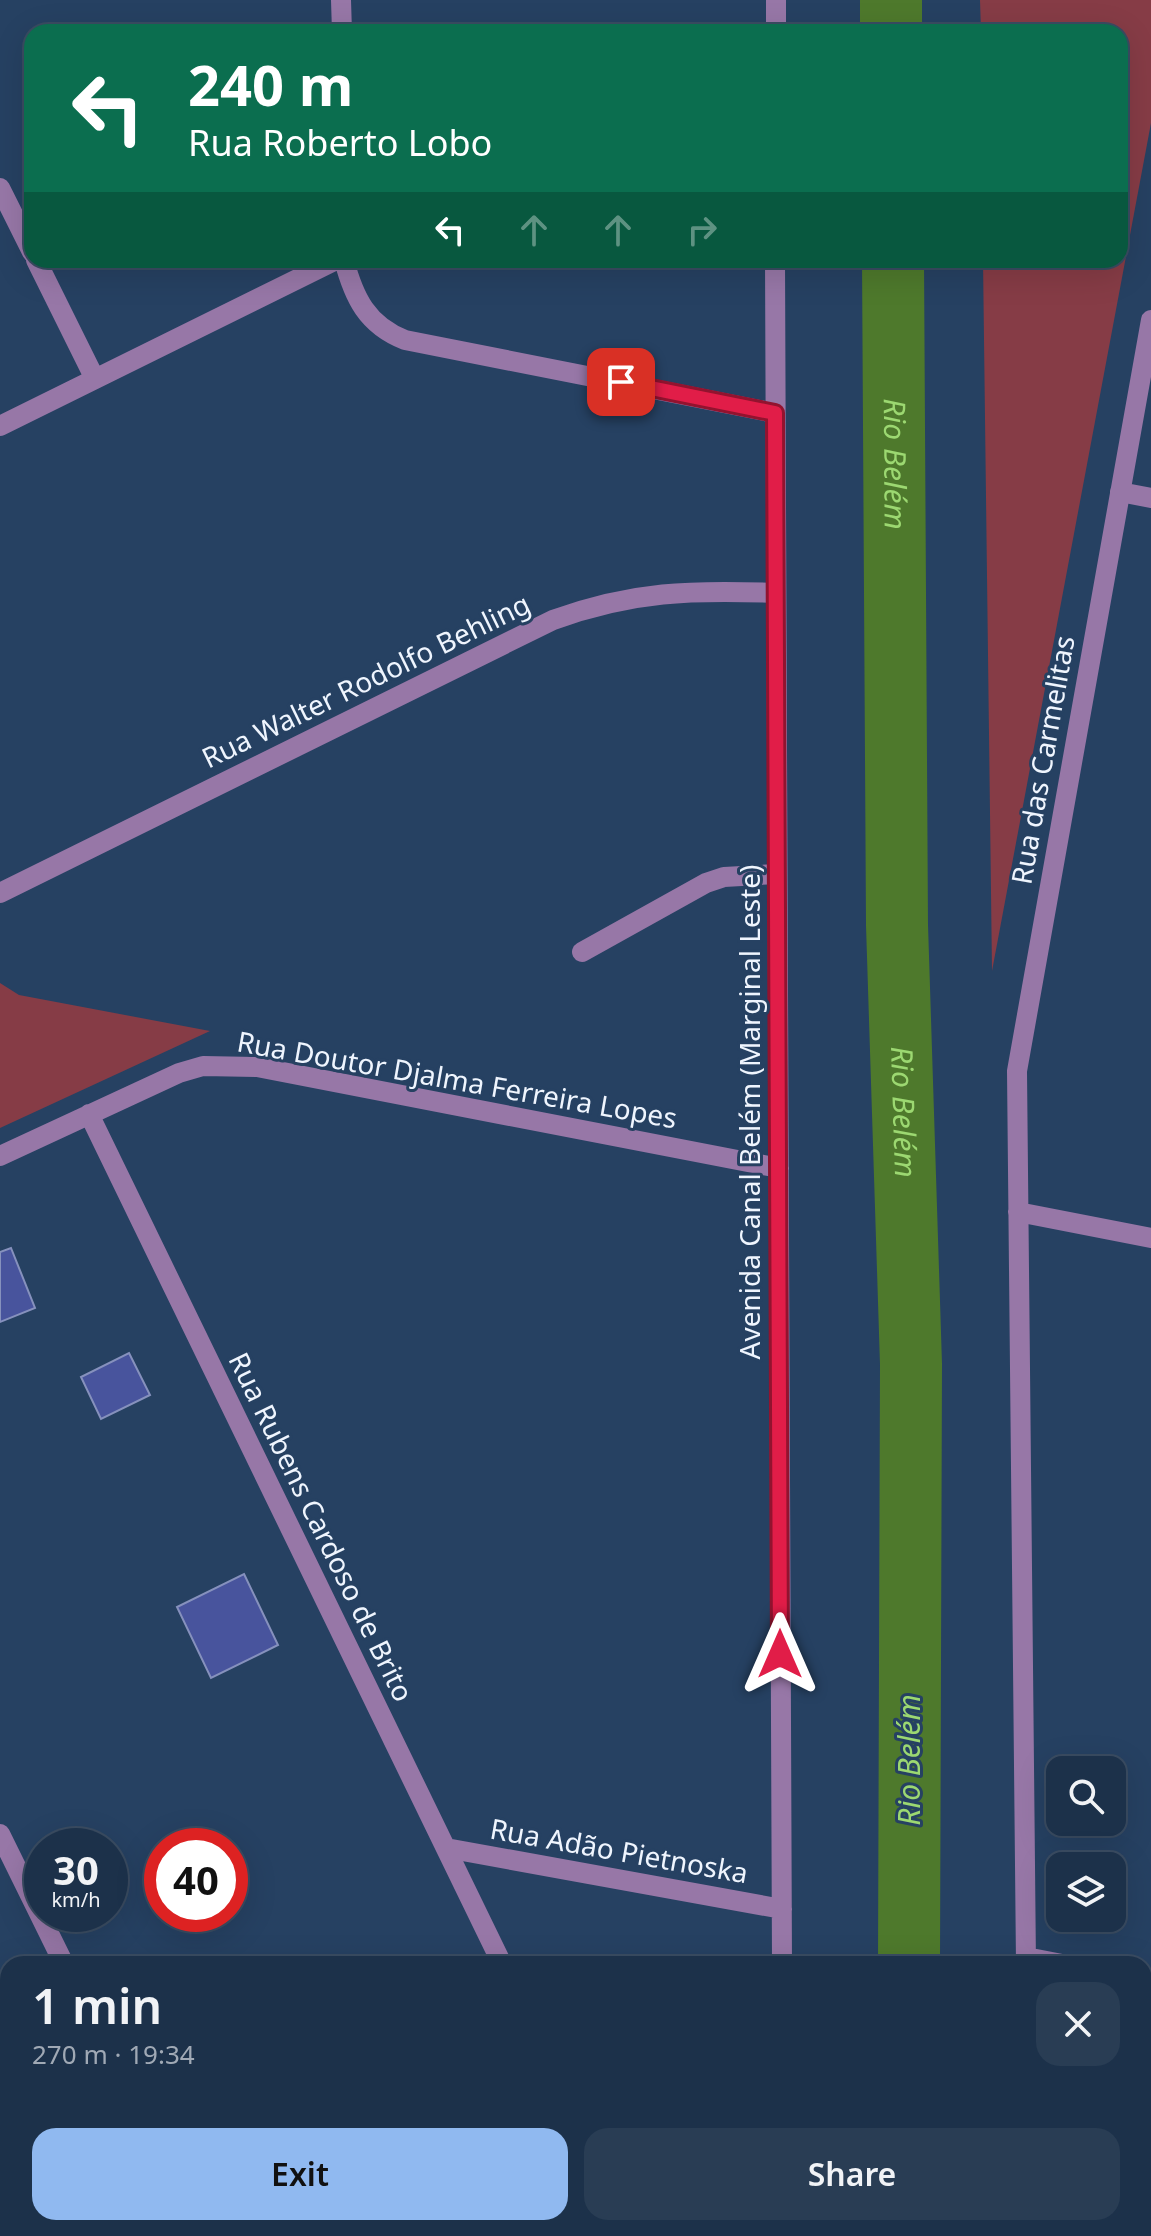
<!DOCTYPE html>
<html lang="en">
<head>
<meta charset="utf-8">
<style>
  body { margin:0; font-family:"Noto Sans",sans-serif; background:#293d54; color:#f1f3f6; height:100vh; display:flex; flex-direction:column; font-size:30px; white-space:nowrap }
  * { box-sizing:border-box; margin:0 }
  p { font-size:26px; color:#a0a9b5 }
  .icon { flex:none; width:44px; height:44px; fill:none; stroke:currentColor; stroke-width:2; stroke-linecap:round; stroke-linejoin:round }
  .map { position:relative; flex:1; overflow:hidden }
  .panel { position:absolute; left:0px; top:1956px; width:1152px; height:280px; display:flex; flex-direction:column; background:#1c314a; border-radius:24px 24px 0 0; box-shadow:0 8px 32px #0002,0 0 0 2px #3a4c62 }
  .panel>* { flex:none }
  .hud { position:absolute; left:24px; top:24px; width:1104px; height:244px; border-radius:24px; box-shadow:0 8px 32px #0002,0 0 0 2px #3a4c62; background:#0b6e4f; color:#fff; overflow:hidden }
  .controls { position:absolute; left:1046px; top:1756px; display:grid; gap:16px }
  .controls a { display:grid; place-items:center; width:80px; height:80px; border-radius:16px; background:#1c314a; box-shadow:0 8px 32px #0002,0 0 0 2px #3a4c62; font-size:40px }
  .speed { position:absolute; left:24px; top:1828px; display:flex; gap:16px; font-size:40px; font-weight:700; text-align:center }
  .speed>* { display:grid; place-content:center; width:104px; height:104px; border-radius:50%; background:#1c314a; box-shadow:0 8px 32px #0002,0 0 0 2px #3a4c62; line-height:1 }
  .speed small { font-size:20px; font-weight:400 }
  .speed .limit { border:12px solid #d22; background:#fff; color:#111 }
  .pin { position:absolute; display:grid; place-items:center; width:68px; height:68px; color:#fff; margin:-34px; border-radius:16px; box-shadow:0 4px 12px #0006 }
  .me { position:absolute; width:88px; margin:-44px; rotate:0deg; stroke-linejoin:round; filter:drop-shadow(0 0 6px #0008) }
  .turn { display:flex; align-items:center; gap:28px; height:168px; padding:0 32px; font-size:36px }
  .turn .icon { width:104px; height:104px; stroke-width:2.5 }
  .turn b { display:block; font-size:56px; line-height:68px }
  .lanes { display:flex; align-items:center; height:76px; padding:0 32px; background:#0003; justify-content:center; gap:40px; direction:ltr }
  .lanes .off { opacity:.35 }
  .round { display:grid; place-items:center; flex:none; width:84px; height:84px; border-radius:24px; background:#293d54 }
  .summary { display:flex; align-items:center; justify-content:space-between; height:136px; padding:0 32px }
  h1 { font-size:48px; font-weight:600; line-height:60px }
  .action { display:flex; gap:16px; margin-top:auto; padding:16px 32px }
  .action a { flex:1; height:92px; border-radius:24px; background:#90b9f0; color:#111; font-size:32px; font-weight:600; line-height:92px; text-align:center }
  .action a+a { background:#293d54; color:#f1f3f6 }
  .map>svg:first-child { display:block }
  .green { fill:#863c46 }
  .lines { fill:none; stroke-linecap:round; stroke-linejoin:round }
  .river { stroke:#4e792c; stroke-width:62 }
  .building { fill:#48549d; stroke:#8691bd; stroke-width:2 }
  .minor { stroke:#9777a7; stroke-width:20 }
  .route-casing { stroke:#92132f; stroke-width:20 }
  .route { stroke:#e11d48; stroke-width:14 }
  .labels { text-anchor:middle; stroke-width:6; stroke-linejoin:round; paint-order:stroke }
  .street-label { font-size:28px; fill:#eff5fe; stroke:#264162 }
  .water-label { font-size:30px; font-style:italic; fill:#9cd871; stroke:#264162 }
</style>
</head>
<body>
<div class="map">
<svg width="1151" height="2236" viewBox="0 0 1151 2236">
  <rect width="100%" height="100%" fill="#264162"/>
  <path class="green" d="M980,0H1151V123L992,971L983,260H1120V32H981Z
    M0,983L19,995L210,1031L0,1128Z"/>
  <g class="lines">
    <g class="river">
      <path d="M891,0V32"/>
      <path id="s1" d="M893,260L897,925L911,1364L909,1964"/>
      <path d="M908,2236V2228"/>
    </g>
  </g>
  <path class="building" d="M11,1248L35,1308L0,1322V1252Z
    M129,1353L150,1395L101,1419L81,1377Z
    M244,1574L278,1645L211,1678L177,1607Z"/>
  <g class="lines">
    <path class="minor" d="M341,0L342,32
      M776,32V0
      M0,188L32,252
      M36,260L95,379
      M344,260C354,298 367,325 405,340L775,413
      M775,260L782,1964
      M0,426L336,260
      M1120,492L1151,498
      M0,893L553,620C633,591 691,590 776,593
      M582,952L706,883L724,877L777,874
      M89,1114L502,1964
      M0,1156L179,1073L203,1066L257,1067L779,1168
      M1018,1212L1151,1238
      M0,1834L64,1964
      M446,1848L782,1909
      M1026,1957L1062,1964
      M1026,1964L1017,1071L1151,320
      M1144,1980L1151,1981
      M192,2228L196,2236
      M783,2228V2236
      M1033,2228V2236
      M580,2236L652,2228"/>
  </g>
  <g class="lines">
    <defs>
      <path id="route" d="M621,382L775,413L780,1654"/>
    </defs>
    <use href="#route" class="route-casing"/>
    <use href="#route" class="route"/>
  </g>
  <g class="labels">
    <g class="street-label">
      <text transform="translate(366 681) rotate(-26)" y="10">Rua Walter Rodolfo Behling</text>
      <text transform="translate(1043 760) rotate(-80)" y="10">Rua das Carmelitas</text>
      <text transform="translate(457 1080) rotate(10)" y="10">Rua Doutor Djalma Ferreira Lopes</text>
      <text transform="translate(750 1112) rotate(-90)" y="10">Avenida Canal Belém (Marginal Leste)</text>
      <text transform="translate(321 1527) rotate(64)" y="10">Rua Rubens Cardoso de Brito</text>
      <text transform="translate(619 1851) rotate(10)" y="10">Rua Adão Pietnoska</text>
    </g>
    <g class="water-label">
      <text dy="10" stroke="none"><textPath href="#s1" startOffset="204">Rio Belém</textPath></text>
      <text dy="10" stroke="none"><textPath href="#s1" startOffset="852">Rio Belém</textPath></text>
      <text transform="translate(910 1760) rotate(-90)" y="10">Rio Belém</text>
    </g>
  </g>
</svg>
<div class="controls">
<a><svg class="icon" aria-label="search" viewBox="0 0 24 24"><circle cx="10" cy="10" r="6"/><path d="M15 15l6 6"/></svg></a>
<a><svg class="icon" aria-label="layers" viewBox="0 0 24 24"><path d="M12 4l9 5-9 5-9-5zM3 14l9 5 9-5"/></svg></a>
</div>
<div class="speed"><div>30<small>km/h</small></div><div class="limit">40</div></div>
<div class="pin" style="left:621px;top:382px;background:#d93025"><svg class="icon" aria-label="arrive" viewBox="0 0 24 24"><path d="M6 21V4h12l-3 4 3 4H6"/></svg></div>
<svg class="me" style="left:780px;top:1654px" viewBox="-20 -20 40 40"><path d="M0-17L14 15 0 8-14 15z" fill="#e11d48" stroke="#fff" stroke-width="4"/></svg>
<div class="hud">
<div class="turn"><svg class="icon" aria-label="left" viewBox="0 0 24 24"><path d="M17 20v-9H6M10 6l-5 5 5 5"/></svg><div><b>240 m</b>Rua Roberto Lobo</div></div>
<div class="lanes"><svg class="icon" aria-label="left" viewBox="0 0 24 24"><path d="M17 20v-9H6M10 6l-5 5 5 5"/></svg><svg class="icon off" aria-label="ahead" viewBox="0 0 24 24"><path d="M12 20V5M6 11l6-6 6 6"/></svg><svg class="icon off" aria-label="ahead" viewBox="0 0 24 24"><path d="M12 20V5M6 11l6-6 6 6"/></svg><svg class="icon off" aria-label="right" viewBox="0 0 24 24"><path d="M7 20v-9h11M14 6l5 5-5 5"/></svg></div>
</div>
<section class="panel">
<div class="summary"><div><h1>1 min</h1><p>270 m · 19:34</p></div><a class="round"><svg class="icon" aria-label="close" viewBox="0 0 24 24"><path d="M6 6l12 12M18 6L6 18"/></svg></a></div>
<div class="action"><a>Exit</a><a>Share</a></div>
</section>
</div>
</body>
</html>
